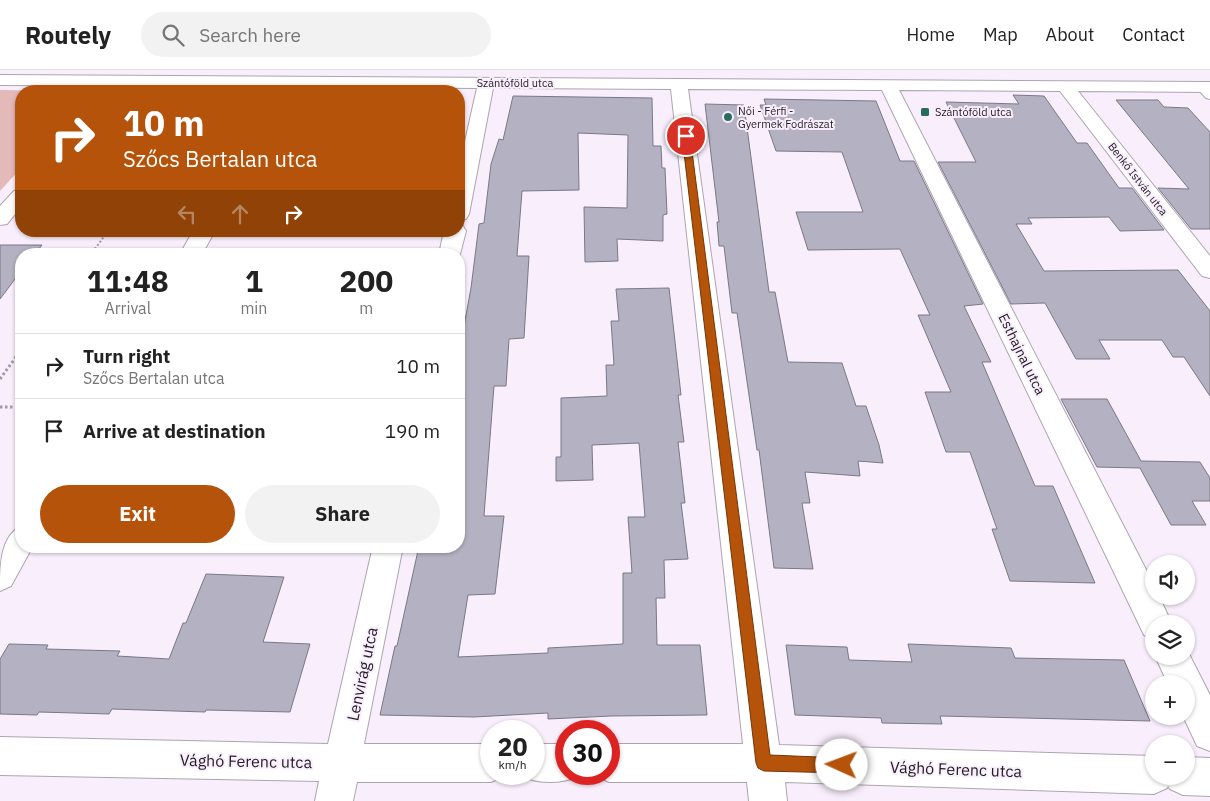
<!DOCTYPE html>
<html lang="en">
<head>
<meta charset="utf-8">
<style>
  body { margin:0; font-family:"IBM Plex Sans",sans-serif; background:#f2f2f2; color:#222; height:100vh; display:flex; flex-direction:column; font-size:19px; white-space:nowrap }
  * { box-sizing:border-box; margin:0 }
  p { font-size:16px; color:#767676 }
  .icon { flex:none; width:28px; height:28px; fill:none; stroke:currentColor; stroke-width:2; stroke-linecap:round; stroke-linejoin:round }
  .map { position:relative; flex:1; overflow:hidden }
  .panel { position:absolute; left:15px; top:178px; width:450px; height:305px; display:flex; flex-direction:column; background:#fff; border-radius:20px; box-shadow:0 1px 4px #0004 }
  .panel>* { flex:none }
  .hud { position:absolute; left:15px; top:15px; width:450px; height:152px; border-radius:20px; box-shadow:0 1px 4px #0004; background:#b45309; color:#fff; overflow:hidden }
  .controls { position:absolute; left:1145px; top:485px; display:grid; gap:10px }
  .controls a { display:grid; place-items:center; width:50px; height:50px; border-radius:50%; background:#fff; box-shadow:0 1px 4px #0004; font-size:25px }
  .speed { position:absolute; left:480px; top:650px; display:flex; gap:10px; font-size:25px; font-weight:700; text-align:center }
  .speed>* { display:grid; place-content:center; width:65px; height:65px; border-radius:50%; background:#fff; box-shadow:0 1px 4px #0004; line-height:1 }
  .speed small { font-size:12px; font-weight:400 }
  .speed .limit { border:8px solid #d22; background:#fff; color:#111 }
  .pin { position:absolute; display:grid; place-items:center; width:42px; height:42px; color:#fff; margin:-21px; border:2px solid #fff; border-radius:50%; box-shadow:0 1px 5px #0007 }
  .me { position:absolute; width:55px; margin:-28px; rotate:272deg; stroke-linejoin:round; filter:drop-shadow(0 0 4px #0008) }
  .turn { display:flex; align-items:center; gap:18px; height:105px; padding:0 25px; font-size:22px }
  .turn .icon { width:65px; height:65px; stroke-width:2.5 }
  .turn b { display:block; font-size:35px; line-height:42px }
  .lanes { display:flex; align-items:center; height:48px; padding:0 25px; background:#0003; justify-content:center; gap:25px; direction:ltr }
  .lanes .off { opacity:.35 }
  .eta { display:flex; justify-content:space-evenly; align-items:center; height:85px; text-align:center }
  .eta b { font-size:30px; font-weight:800; line-height:35px }
  .primary-button { display:flex; gap:10px; margin-top:auto; padding:10px 25px }
  .primary-button a { flex:1; height:58px; border-radius:30px; background:#b45309; color:#fff; font-size:20px; font-weight:800; line-height:58px; text-align:center }
  .primary-button a+a { background:#f2f2f2; color:#222 }
  ul { padding:0; list-style:none }
  li { display:flex; align-items:center; gap:15px; height:65px; padding:0 25px; border-top:1px solid #e0e0e0 }
  li div { flex:1 }
  li b { display:block; font-size:19px }
  li em { font-style:normal }
  header { display:flex; align-items:center; gap:30px; box-sizing:border-box; height:70px; padding:0 25px; background:#fff; border-bottom:1px solid #e0e0e0 }
  header strong { font-size:24px }
  nav { display:flex; gap:28px; margin-inline-start:auto; font-size:18px }
  .search { width:350px; height:45px; background:#f2f2f2; display:flex; align-items:center; gap:12px; box-sizing:border-box; padding:0 18px; border-radius:28px; color:#767676; font-size:19px }
  .map>svg:first-child { display:block }
  .green { fill:#e4b9ba }
  .building { fill:#b4b2c2; stroke:#7a7887 }
  .lines { fill:none; stroke-linecap:round; stroke-linejoin:round }
  .service-casing { stroke:#aea4b1; stroke-width:2 }
  .minor-casing { stroke:#aea4b1; stroke-width:2 }
  .path-far1 { stroke:#a199a4; stroke-width:2; stroke-dasharray:2 2; stroke-linecap:butt }
  .path { stroke:#a199a4; stroke-width:3; stroke-dasharray:2.5 2.5; stroke-linecap:butt }
  .service { fill:#fff; fill-rule:evenodd }
  .minor { fill:#fff; fill-rule:evenodd }
  .route { fill:#b45309; stroke:#753606 }
  .poi-dot { fill:#2a6c5c; stroke:#f9eefc; stroke-width:2 }
  .labels { text-anchor:middle; stroke-width:4; stroke-linejoin:round; paint-order:stroke }
  .far-street-label { font-size:11px; fill:#201c22; stroke:#f9eefc }
  .far-poi-label { font-size:11px; fill:#201c22; stroke:#f9eefc; text-anchor:start }
  .street-label { font-size:14px; fill:#201c22; stroke:#f9eefc }
  .near-street-label { font-size:16px; fill:#201c22; stroke:#f9eefc }
</style>
</head>
<body>
<header>
<strong>Routely</strong>
<div class="search"><svg class="icon" aria-label="search" viewBox="0 0 24 24"><circle cx="10" cy="10" r="6"/><path d="M15 15l6 6"/></svg>Search here</div>
<nav><a>Home</a><a>Map</a><a>About</a><a>Contact</a></nav>
</header>
<div class="map">
<svg width="1210" height="731" viewBox="0 0 1210 731">
  <rect width="100%" height="100%" fill="#f9eefc"/>
  <path class="green" d="M0,20L76,21H21V98L0,121Z"/>
  <path class="building" d="M1013,25L1044,26L1077,73H1087L1119,118H1132L1164,160L1120,161L1109,147L1028,148L1032,154H1016L1044,201L1178,200L1210,241V326L1184,287H1173L1162,270H1099L1110,289H1076L1045,233L1011,234L938,92H976L946,32L1019,34Z
    M513,26L652,28L653,76H661L662,98H665L667,144L663,145V171L617,169L618,191L585,192L584,137L627,138L628,65L578,63L579,120L522,121L517,186H529L524,268L509,269L506,316H494L484,446H504L495,524L468,525L458,587L548,583V578L623,574V503H632L628,447H645L639,373L592,375L593,410L556,411V387H561V328L607,326L606,295H614L611,251H619L616,219L669,218L681,325H678L684,372H678L685,433H681L688,489L664,490L665,528H656L657,575H700L707,645L611,646L548,649V643L474,647L380,645L395,576H397L419,476H459V278L462,256H464L471,218L479,154L484,153L491,94L499,69L503,70Z
    M764,29L876,31L900,91H914L983,234L964,236L991,292H982L1035,416H1053L1095,513L1010,511L992,459H997L970,382H946L925,322H951L918,245H930L900,179L808,180L796,142H863L842,82L776,81L760,35H766Z
    M1116,30H1158L1164,37L1188,38L1210,62V159H1191L1158,118L1189,119Z
    M705,34L744,35L769,222H775L788,292L842,293L856,336H866L879,375L883,393L858,391L860,406L805,402L810,433H802L813,499L774,498L759,380H757L737,243H732L724,176H719L717,152H719Z
    M0,175H42L35,184H21V201L0,229Z
    M1061,329H1107L1141,391L1200,392L1210,408V431H1192L1206,455H1171L1140,398L1097,397Z
    M206,504L284,507L263,572L310,574L290,642L206,640L205,642L112,639L109,644L39,642L37,645L0,644V589L9,574L48,575L46,579L120,581L117,586L169,589L183,553H186Z
    M908,574L1011,578L1015,588L1124,590L1150,651L940,646L942,654L882,653L881,648L795,645L786,575L847,577L849,590L912,592Z"/>
  <g class="lines">
    <defs>
      <path id="service" d="M1201,14L1210,20V29L1206,28L1196,17Z"/>
      <path id="minor" d="M0,5L1210,12V22L1078,21L1210,186V208L1202,206L1060,21L899,20L1154,515V526H1159L1172,554H1154V569L1144,565L882,20L688,19L779,675L1154,686V706H1186V687L1210,688V726L1183,725L1170,719L1168,716L1167,718L1154,724L785,712L787,731H749L747,712H609L596,706L595,704H609V674H743L671,19L493,18L469,144L466,149L459,150V98L477,18L0,15Z
        M21,119V137L7,154L0,155V136L14,121Z
        M459,155L463,156L466,161L459,188V184H439L444,161H459Z
        M193,161H215L202,184H180Z
        M21,456V476H33L11,516L0,521C0,496 0,467 21,456Z
        M373,476H403L364,674H491V704H505L504,706L491,712H357L353,731H315L319,711L0,705V667L328,674Z
        M1186,578L1210,625V681L1197,676L1183,646H1186V614H1168L1155,586H1186Z
        M534,674H566V704H580L579,706C560,714 540,714 521,706L520,704H534Z"/>
    </defs>
    <use href="#service" class="service-casing"/>
    <use href="#minor" class="minor-casing"/>
    <path class="path-far1" d="M95,179L108,161"/>
    <path class="path" d="M92,184L96,178
      M0,309L21,280
      M0,337H21"/>
    <use href="#service" class="service"/>
    <use href="#minor" class="minor"/>
  </g>
  <path class="route" d="M686,64L690,66L770,685L842,688L847,690L849,695L847,701L842,703L764,701L758,698L756,693L682,66Z"/>
  <g class="poi-dot">
    <rect x="920" y="37" width="10" height="10" rx="2.5"/>
    <circle cx="728" cy="47" r="5"/>
  </g>
  <g class="labels">
    <g class="far-street-label">
      <text x="515" y="17">Szántóföld utca</text>
      <text transform="translate(1138 109) rotate(52)" y="4">Benkő István utca</text>
    </g>
    <g class="far-poi-label">
      <text x="738" y="45">Női - Férfi -<tspan x="738" dy="13">Gyermek Fodrászat</tspan></text>
      <text x="935" y="46">Szántóföld utca</text>
    </g>
    <g class="street-label">
      <text transform="translate(1022 284) rotate(64)" y="5">Esthajnal utca</text>
    </g>
    <g class="near-street-label">
      <text transform="translate(362 604) rotate(-78)" y="6">Lenvirág utca</text>
      <text transform="translate(246 691) rotate(1)" y="6">Vághó Ferenc utca</text>
      <text transform="translate(956 699) rotate(2)" y="6">Vághó Ferenc utca</text>
    </g>
  </g>
</svg>
<div class="controls">
<a><svg class="icon" aria-label="sound" viewBox="0 0 24 24"><path d="M4 9h4l5-4v14l-5-4H4zM17 9q2 3 0 6"/></svg></a>
<a><svg class="icon" aria-label="layers" viewBox="0 0 24 24"><path d="M12 4l9 5-9 5-9-5zM3 14l9 5 9-5"/></svg></a>
<a>+</a>
<a>−</a>
</div>
<div class="speed"><div>20<small>km/h</small></div><div class="limit">30</div></div>
<div class="pin" style="left:686px;top:66px;background:#d93025"><svg class="icon" aria-label="arrive" viewBox="0 0 24 24"><path d="M6 21V4h12l-3 4 3 4H6"/></svg></div>
<svg class="me" style="left:842px;top:695px" viewBox="-20 -20 40 40"><circle r="19" fill="#fff"/><path d="M0-13L10 11 0 6-10 11z" fill="#b45309"/></svg>
<div class="hud">
<div class="turn"><svg class="icon" aria-label="right" viewBox="0 0 24 24"><path d="M7 20v-9h11M14 6l5 5-5 5"/></svg><div><b>10 m</b>Szőcs Bertalan utca</div></div>
<div class="lanes"><svg class="icon off" aria-label="left" viewBox="0 0 24 24"><path d="M17 20v-9H6M10 6l-5 5 5 5"/></svg><svg class="icon off" aria-label="ahead" viewBox="0 0 24 24"><path d="M12 20V5M6 11l6-6 6 6"/></svg><svg class="icon" aria-label="right" viewBox="0 0 24 24"><path d="M7 20v-9h11M14 6l5 5-5 5"/></svg></div>
</div>
<section class="panel">
<div class="eta">
<div><b>11:48</b><p>Arrival</p></div>
<div><b>1</b><p>min</p></div>
<div><b>200</b><p>m</p></div>
</div>
<ul>
<li><svg class="icon" aria-label="right" viewBox="0 0 24 24"><path d="M7 20v-9h11M14 6l5 5-5 5"/></svg><div><b>Turn right</b><p>Szőcs Bertalan utca</p></div><em>10 m</em></li>
<li><svg class="icon" aria-label="arrive" viewBox="0 0 24 24"><path d="M6 21V4h12l-3 4 3 4H6"/></svg><div><b>Arrive at destination</b></div><em>190 m</em></li>
</ul>
<div class="primary-button"><a>Exit</a><a>Share</a></div>
</section>
</div>
</body>
</html>
